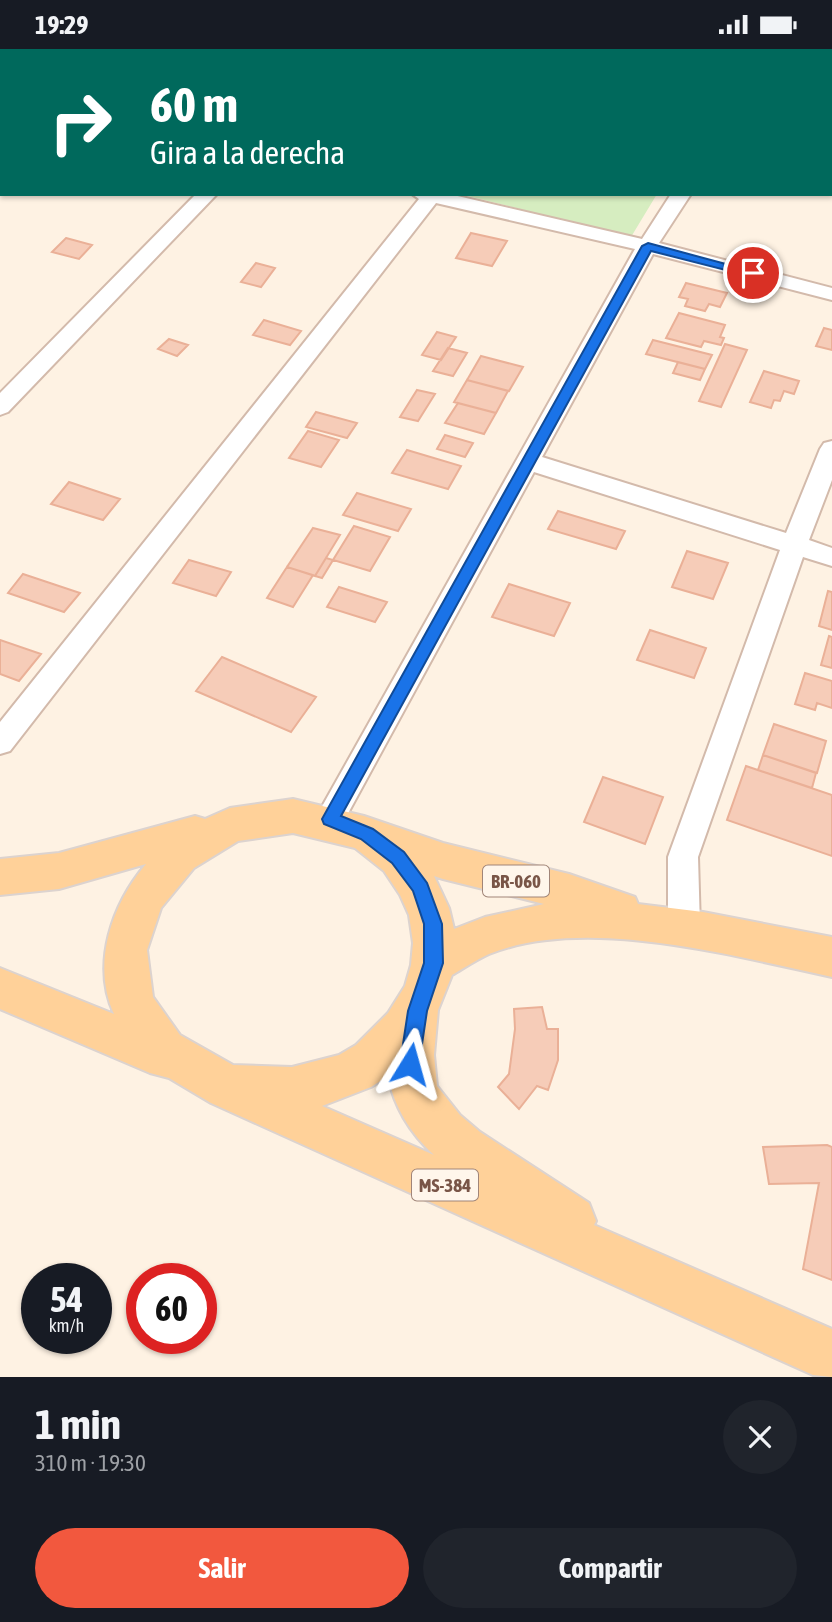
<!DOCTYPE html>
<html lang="es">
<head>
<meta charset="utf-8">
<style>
  body { margin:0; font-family:"Asap Condensed",sans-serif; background:#20242c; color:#f1f3f6; height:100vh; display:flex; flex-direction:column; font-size:26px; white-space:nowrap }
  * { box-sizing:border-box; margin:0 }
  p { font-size:23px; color:#9ea1a6 }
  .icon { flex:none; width:38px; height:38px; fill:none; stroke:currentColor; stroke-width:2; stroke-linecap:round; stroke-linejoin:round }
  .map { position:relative; height:1328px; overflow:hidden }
  .side { display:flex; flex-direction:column; background:#171b24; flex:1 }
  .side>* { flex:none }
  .banner { position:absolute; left:0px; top:0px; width:833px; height:147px; box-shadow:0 2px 5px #0004; background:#00695c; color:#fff; overflow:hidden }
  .speed { position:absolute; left:21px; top:1214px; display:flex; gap:14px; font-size:35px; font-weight:700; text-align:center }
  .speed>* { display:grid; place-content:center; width:91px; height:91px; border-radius:50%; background:#171b24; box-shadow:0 2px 5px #0004; line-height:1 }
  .speed small { font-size:18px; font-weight:400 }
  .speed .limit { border:10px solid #d22; background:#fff; color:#111 }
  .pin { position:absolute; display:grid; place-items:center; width:60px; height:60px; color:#fff; margin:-30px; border:4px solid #fff; border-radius:50%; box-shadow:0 2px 7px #0007 }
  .me { position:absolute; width:77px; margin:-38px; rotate:8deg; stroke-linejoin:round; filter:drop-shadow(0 0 5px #0008) }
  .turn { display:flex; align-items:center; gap:24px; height:147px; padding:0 35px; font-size:32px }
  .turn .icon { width:91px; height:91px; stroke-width:2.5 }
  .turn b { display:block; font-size:49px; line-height:60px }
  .round { display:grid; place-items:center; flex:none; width:74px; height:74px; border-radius:37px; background:#20242c }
  .overview { display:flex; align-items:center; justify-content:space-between; height:119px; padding:0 35px }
  h1 { font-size:42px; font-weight:700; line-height:52px }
  .button { display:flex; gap:14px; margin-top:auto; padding:14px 35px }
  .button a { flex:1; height:80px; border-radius:42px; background:#f2583e; color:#fff; font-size:28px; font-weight:700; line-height:80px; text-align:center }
  .button a+a { background:#20242c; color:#f1f3f6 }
  .status { display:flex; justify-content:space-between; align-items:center; height:49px; padding:0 35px; background:#171b24; direction:ltr }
  .status svg { height:19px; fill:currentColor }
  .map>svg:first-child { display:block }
  .green { fill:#d6edc0 }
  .building { fill:#f6ccb8; stroke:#eab097; stroke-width:2 }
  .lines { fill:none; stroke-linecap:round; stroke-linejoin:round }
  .minor-casing { stroke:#d3baab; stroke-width:4 }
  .primary-casing { stroke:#dcd3cf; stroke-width:4 }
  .minor { fill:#fff; fill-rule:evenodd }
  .primary { fill:#ffd199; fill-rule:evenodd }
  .route { fill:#1a73e8; stroke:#114b97; stroke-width:2 }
  .labels { text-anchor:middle; stroke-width:5; stroke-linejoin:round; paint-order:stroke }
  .shield { fill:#fff6eb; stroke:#a18578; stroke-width:2 }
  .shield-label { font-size:19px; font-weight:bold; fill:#795547 }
</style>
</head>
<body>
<div class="status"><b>19:29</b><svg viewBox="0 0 49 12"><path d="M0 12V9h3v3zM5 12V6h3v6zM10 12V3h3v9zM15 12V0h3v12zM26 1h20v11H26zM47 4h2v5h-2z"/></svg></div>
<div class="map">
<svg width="832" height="1328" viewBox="0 0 832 1328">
  <rect width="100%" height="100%" fill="#fef2e3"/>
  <path class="green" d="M0,0H744L2,2V30Z
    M460,145H657L631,188Z"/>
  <path class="building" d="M471,184L507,192L492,217L456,209Z
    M66,189L92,196L79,210L52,203Z
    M256,214L275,219L261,238L241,233Z
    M686,234L727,244L720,258L709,255L705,262L685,257L688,250L679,248Z
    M679,264L725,276L720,288L724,289L721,296L704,292L701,298L666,289Z
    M264,271L301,282L290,296L253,286Z
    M824,279L832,281V301L816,297Z
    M437,283L456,288L441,311L422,306Z
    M169,290L188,296L177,307L158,300Z
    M653,291L712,306L705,320L646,305Z
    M725,295L747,301L721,358L699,352Z
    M448,299L467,304L453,327L433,322Z
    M481,307L523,318L509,342L467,331Z
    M678,313L705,320L700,331L673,324Z
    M764,322L799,332L794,345L784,342L780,352L774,351L771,359L750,353Z
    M467,331L508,342L496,364L454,353Z
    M417,341L435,345L418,372L400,368Z
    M458,354L496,364L484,385L445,374Z
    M316,363L357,374L347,389L306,378Z
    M308,382L339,391L321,418L289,409Z
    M445,386L473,394L465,408L437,400Z
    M407,401L461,417L448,440L392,424Z
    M69,433L120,450L103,471L51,455Z
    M357,444L411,460L398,482L343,466Z
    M558,462L625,482L616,500L548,480Z
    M354,477L390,488L370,522L333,511Z
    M313,479L340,486L315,527L287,518Z
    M687,502L728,514L713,550L672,538Z
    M326,509L333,511L322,529L315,527Z
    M189,511L231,523L216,547L173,534Z
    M287,518L313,526L293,558L267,549Z
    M23,525L80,544L64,563L8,544Z
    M509,535L570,554L554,587L492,568Z
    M339,538L387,553L375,573L327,558Z
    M828,542L832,543V581L819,577Z
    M650,581L706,599L694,629L637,611Z
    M829,587L832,588V619L821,616Z
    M0,591L41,605L19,632L0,625Z
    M222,608L316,648L291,683L196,642Z
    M805,624L832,632V659L817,654L815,661L795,655Z
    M774,675L826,692L817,724L763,706Z
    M763,706L816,724L812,739L758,721Z
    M746,717L832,746V807L727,771Z
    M603,728L663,748L645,795L584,773Z
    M542,958L547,980H558V1011L548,1041L537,1037L519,1060L498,1038L509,1025L515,980L514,960Z
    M827,1096L832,1098V1231L803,1220L819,1134L769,1135L763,1098Z"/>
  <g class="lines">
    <defs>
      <path id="minor" d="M765,0H783L764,2Z
        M0,32H2V42H0Z
        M2,109V121L0,122V110Z
        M196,145H217L8,363L0,366V344Z
        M412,145H449L642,190L671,145H691L659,194L832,239V251L653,205L542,408L786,484L820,400L824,394L832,392V431L809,491L832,499V517L803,508L698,808L700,879L695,889L684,893L673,889L668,879V808L780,501L534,423L340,779L330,782L320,779L315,770L635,200L436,154L10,702L0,705V673L419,150Z"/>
      <path id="primary" d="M293,750L364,767L443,794L569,825L635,848L638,855L703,863L832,888V928C733,907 586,866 489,905C476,911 464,919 452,926L438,961L434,1006L437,1037L460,1066L480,1083L589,1154L596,1172L594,1176L832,1280V1328L813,1326L211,1054L169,1029L150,1024L0,960V919L114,965C91,915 112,855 146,815L59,840L0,846V810L59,804L195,767L205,770L230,759ZM293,784L355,799L384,822L400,846L409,866L413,894L411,916L405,937L388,964L356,996L339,1006L292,1018L233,1016L180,986L153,948L147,901L161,859L194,819L238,792ZM434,827L443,830L544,855L485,868L454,880L449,859ZM388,1027C394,1058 411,1085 434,1106L322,1057L371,1038Z"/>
    </defs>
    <use href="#minor" class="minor-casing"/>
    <use href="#primary" class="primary-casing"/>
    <use href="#minor" class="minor"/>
    <use href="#primary" class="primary"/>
  </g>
  <path class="route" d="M648,194L759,224L753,228L651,202L341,767L373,780L404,803L427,834L442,875L443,914L427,962L419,1015L416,1021L410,1024L403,1021L400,1015L408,962L424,914V875L413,842L392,814L361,790L324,775L322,770L642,197Z"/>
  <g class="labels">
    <g class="shield">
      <rect x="483" y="816.5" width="66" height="31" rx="5"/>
      <rect x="412" y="1120.5" width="66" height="31" rx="5"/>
    </g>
    <g class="shield-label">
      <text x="516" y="839">BR-060</text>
      <text x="445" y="1143">MS-384</text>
    </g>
  </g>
</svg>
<div class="speed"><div>54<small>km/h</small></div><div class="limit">60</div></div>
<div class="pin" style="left:753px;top:224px;background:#d93025"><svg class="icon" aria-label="arrive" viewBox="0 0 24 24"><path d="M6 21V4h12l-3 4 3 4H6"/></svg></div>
<svg class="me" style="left:410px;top:1015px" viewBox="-20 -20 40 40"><path d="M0-17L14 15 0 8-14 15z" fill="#1a73e8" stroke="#fff" stroke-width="4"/></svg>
<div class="banner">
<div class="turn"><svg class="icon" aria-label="right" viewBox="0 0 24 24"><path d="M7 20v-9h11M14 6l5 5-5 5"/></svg><div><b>60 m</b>Gira a la derecha</div></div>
</div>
</div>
<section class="side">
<div class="overview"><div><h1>1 min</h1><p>310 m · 19:30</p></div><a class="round"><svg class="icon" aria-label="close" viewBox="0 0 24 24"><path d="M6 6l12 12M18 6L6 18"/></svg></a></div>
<div class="button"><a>Salir</a><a>Compartir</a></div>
</section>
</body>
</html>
